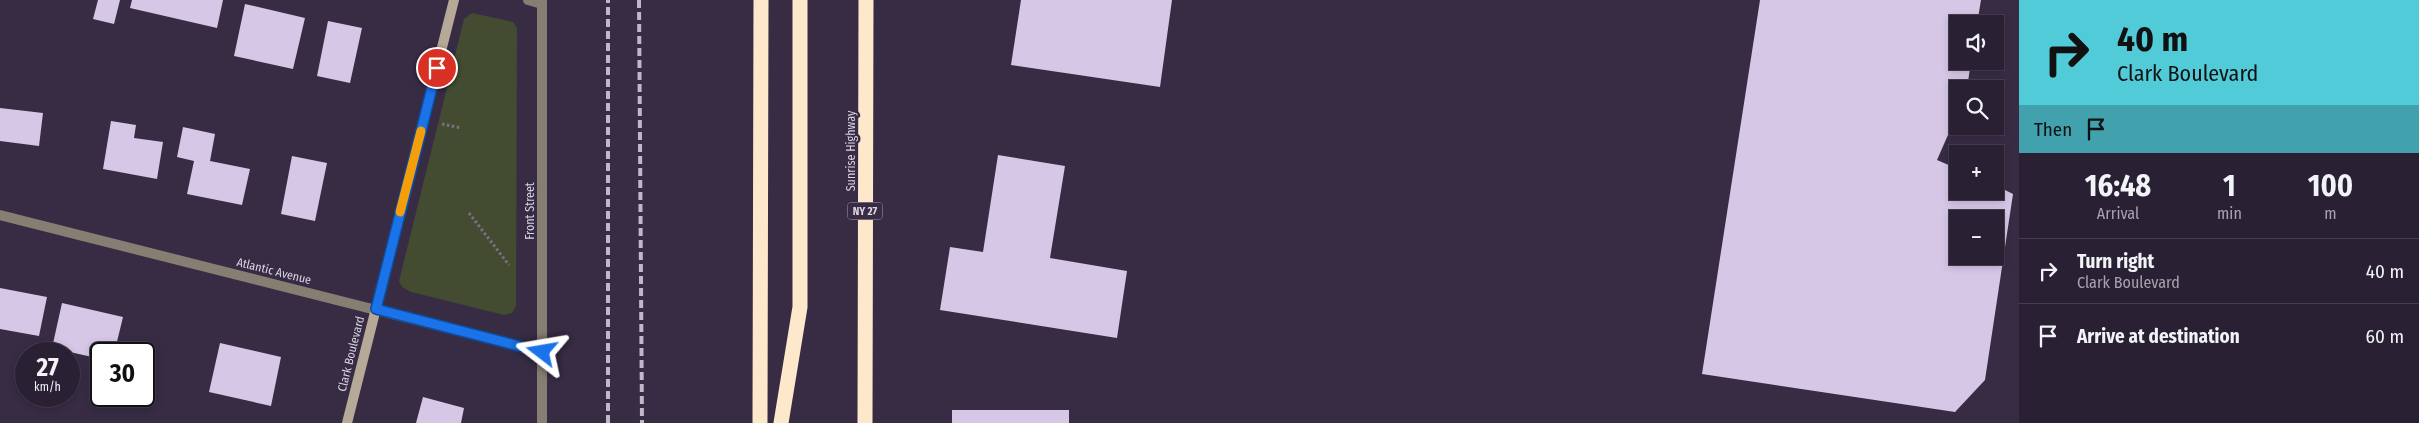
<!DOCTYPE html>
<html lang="en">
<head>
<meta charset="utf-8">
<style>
  body { margin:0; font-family:"Fira Sans Condensed",sans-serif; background:#352e3f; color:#f1f3f6; height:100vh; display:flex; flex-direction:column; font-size:19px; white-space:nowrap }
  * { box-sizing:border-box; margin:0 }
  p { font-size:16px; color:#a5a3ac }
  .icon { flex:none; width:28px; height:28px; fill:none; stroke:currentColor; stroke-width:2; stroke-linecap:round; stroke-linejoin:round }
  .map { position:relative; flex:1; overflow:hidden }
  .panel { display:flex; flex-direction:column; background:#292133; width:400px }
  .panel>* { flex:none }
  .hud { background:#52cbd9; color:#111; overflow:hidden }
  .tools { position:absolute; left:1949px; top:15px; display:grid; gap:10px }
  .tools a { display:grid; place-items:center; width:55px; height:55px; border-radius:0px; background:#292133; box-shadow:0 2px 8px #0003,0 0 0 1px #453e4e; font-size:25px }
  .speed { position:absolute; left:15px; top:342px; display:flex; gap:10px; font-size:25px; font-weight:700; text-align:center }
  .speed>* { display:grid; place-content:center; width:65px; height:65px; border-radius:50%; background:#292133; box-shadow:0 2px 8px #0003,0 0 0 1px #453e4e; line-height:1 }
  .speed small { font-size:12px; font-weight:400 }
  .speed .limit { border:2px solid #111; border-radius:8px; background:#fff; color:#111 }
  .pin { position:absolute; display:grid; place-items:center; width:42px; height:42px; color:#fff; margin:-21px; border:2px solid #fff; border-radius:50%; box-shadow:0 1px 5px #0007 }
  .me { position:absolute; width:55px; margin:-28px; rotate:284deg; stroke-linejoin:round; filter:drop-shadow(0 0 4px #0008) }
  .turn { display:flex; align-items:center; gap:18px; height:105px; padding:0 15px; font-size:22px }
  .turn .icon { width:65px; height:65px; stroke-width:2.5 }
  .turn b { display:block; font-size:35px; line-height:42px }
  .then { display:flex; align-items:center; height:48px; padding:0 15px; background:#0003; gap:10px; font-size:19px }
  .eta { display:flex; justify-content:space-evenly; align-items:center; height:85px; text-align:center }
  .eta b { font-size:30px; font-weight:700; line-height:35px }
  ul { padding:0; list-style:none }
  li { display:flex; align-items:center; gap:15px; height:65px; padding:0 15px; border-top:1px solid #453e4e }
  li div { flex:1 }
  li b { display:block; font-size:19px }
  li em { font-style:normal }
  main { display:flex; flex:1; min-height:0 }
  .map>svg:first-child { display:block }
  .green { fill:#434b31 }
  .building { fill:#d6c7e7; fill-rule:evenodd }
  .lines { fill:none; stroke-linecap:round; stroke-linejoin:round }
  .path { stroke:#797084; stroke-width:3; stroke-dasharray:2.5 2.5; stroke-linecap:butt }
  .street { stroke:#877e73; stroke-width:10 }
  .secondary { stroke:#b7a997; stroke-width:10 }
  .highway { stroke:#fee8cc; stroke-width:15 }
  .rail { stroke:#bfb8c8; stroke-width:4; stroke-dasharray:8 4; stroke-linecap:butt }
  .route-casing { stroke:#114b97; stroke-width:12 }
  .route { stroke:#1a73e8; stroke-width:9 }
  .slow { stroke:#f59e0b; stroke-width:9 }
  .labels { text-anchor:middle; stroke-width:5; stroke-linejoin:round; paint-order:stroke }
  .shield { fill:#372c44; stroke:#aaa2b4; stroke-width:1 }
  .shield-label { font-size:11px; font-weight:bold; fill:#dcd5e4 }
  .street-label { font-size:12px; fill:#dcd5e4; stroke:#372c44 }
</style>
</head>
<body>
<main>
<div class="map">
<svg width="2019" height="423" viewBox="0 0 2019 423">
  <rect width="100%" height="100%" fill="#372c44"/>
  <path class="green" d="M472,13L513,22L517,28L516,306L512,313L504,315L411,292L402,287L399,281L464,19Z"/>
  <path class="building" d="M98,0H120L114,24L93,19Z
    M132,0H223L217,28L130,8Z
    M1021,0H1172L1160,87L1011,65Z
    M1760,0H1981L1977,24H1958V61H1971L1967,89H1958V112L1937,160L1958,169V191H1995V185L2013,194L1985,380L1955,412L1702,374ZM1958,219H1995V256H1958Z
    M245,4L305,18L293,69L234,56Z
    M328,21L362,28L350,83L317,76Z
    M0,108L43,113L39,146L0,141Z
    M111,121L136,125L134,138L163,142L157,179L103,169Z
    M183,127L215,134L210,161L250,169L242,205L187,194L194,161L177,157Z
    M998,155L1065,166L1050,258L1127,271L1117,338L940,310L950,247L983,252Z
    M292,156L327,163L315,221L281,214Z
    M0,288L47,297L39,336L0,329Z
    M62,303L123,317L114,354H101V359L52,348Z
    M220,343L281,357L271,406L209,392Z
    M423,397L464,408L461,423H416Z
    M952,410H1069V423H952Z"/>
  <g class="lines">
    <path class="path" d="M442,124L461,128
      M469,213L509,265"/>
    <path class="street" d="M528,0L542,4
      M0,215L542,352
      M542,423V0"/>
    <path class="secondary" d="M347,423L454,0"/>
    <path class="highway" d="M760,423L761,0
      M781,423L800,307V0
      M865,423L866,0"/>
    <path class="rail" d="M639,0L642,423
      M608,423V0"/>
  </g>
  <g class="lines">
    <defs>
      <path id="route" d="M437,68L376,309L542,352"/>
    </defs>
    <use href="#route" class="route-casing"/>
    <use href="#route" class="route"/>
    <path class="slow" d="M400,212L421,131"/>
  </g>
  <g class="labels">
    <rect class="shield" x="847.5" y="202.5" width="35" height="17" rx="4"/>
    <g class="shield-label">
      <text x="865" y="215">NY 27</text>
    </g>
    <g class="street-label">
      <text transform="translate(851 151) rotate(-90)" y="4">Sunrise Highway</text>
      <text transform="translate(530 211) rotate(-90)" y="4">Front Street</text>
      <text transform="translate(274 271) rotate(14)" y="4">Atlantic Avenue</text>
      <text transform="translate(351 354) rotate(-76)" y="4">Clark Boulevard</text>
    </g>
  </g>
</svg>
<div class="tools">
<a><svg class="icon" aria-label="sound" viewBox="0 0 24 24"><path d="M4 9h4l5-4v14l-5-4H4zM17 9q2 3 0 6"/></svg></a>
<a><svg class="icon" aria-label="search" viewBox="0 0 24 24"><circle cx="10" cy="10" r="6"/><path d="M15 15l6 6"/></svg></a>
<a>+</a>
<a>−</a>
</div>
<div class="speed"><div>27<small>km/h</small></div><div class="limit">30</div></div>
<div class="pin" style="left:437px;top:68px;background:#d93025"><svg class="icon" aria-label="arrive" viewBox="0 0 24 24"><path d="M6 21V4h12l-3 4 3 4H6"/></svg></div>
<svg class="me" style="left:542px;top:352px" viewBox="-20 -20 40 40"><path d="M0-17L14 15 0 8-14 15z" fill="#1a73e8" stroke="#fff" stroke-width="4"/></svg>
</div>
<section class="panel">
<div class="hud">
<div class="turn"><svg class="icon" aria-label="right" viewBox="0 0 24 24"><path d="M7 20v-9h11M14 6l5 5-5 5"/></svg><div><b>40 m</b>Clark Boulevard</div></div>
<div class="then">Then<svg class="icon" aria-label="arrive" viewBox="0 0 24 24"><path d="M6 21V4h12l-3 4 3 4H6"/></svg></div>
</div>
<div class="eta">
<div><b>16:48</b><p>Arrival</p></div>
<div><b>1</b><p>min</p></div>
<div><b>100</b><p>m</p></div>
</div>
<ul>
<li><svg class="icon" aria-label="right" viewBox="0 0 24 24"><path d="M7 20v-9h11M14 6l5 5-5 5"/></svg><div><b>Turn right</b><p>Clark Boulevard</p></div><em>40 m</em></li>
<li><svg class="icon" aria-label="arrive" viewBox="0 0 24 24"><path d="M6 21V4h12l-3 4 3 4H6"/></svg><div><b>Arrive at destination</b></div><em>60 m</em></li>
</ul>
</section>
</main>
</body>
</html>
